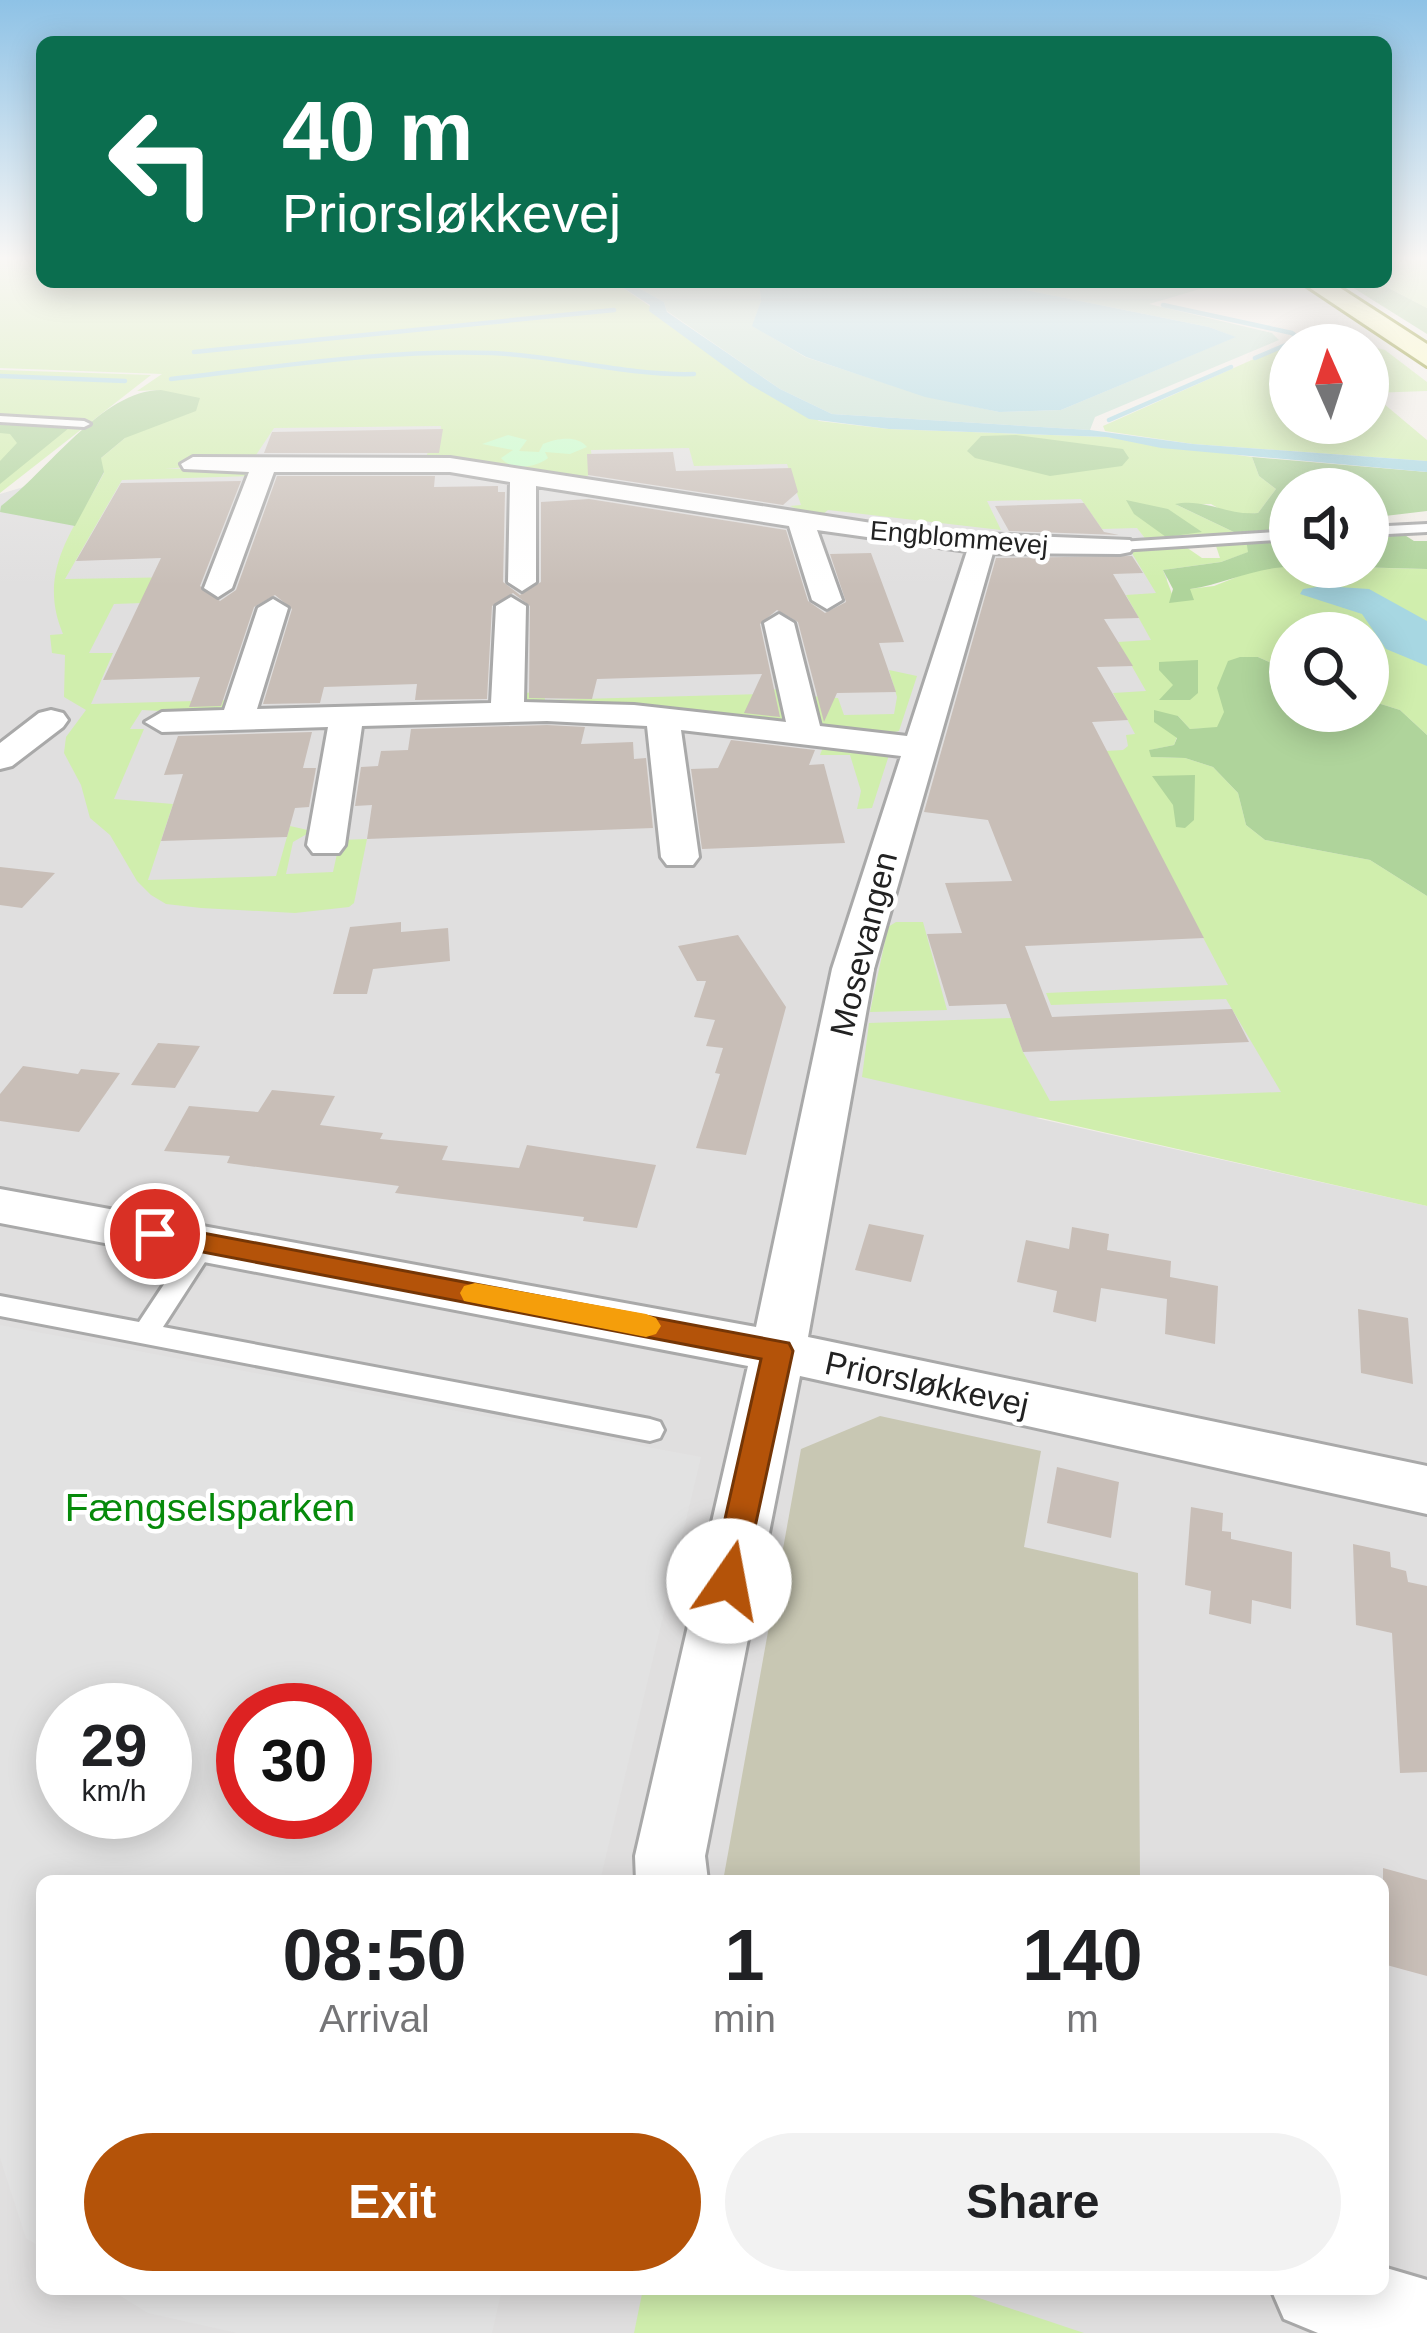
<!DOCTYPE html>
<html lang="en">
<head>
<meta charset="utf-8">
<style>
  body { margin:0; font-family:Helvetica,sans-serif; background:#f2f2f2; color:#202124; height:100vh; display:flex; flex-direction:column; font-size:45px; white-space:nowrap }
  * { box-sizing:border-box; margin:0 }
  p { font-size:39px; color:#757577 }
  .icon { flex:none; width:66px; height:66px; fill:none; stroke:currentColor; stroke-width:2; stroke-linecap:round; stroke-linejoin:round }
  .map { position:relative; flex:1; overflow:hidden }
  .drawer { position:absolute; left:36px; top:1875px; width:1353px; height:420px; display:flex; flex-direction:column; background:#fff; border-radius:18px; box-shadow:0 6px 30px #0003 }
  .drawer>* { flex:none }
  .guide { position:absolute; left:36px; top:36px; width:1356px; height:252px; border-radius:18px; box-shadow:0 6px 30px #0003; background:#0b6e4f; color:#fff; overflow:hidden }
  .needle { width:78px; rotate:357deg }
  .tools { position:absolute; left:1269px; top:324px; display:grid; gap:24px }
  .tools a { display:grid; place-items:center; width:120px; height:120px; border-radius:50%; background:#fff; box-shadow:0 6px 30px #0003; font-size:60px }
  .speed { position:absolute; left:36px; top:1683px; display:flex; gap:24px; font-size:60px; font-weight:700; text-align:center }
  .speed>* { display:grid; place-content:center; width:156px; height:156px; border-radius:50%; background:#fff; box-shadow:0 6px 30px #0003; line-height:1 }
  .speed small { font-size:30px; font-weight:400 }
  .speed .limit { border:18px solid #d22; background:#fff; color:#111 }
  .pin { position:absolute; display:grid; place-items:center; width:102px; height:102px; color:#fff; margin:-51px; border:6px solid #fff; border-radius:50%; box-shadow:0 3px 12px #0007 }
  .me { position:absolute; width:132px; margin:-66px; rotate:12deg; stroke-linejoin:round; filter:drop-shadow(0 0 9px #0008) }
  .turn { display:flex; align-items:center; gap:42px; height:252px; padding:0 48px; font-size:54px }
  .turn .icon { width:156px; height:156px; stroke-width:2.5 }
  .turn b { display:block; font-size:84px; line-height:102px }
  .eta { display:flex; justify-content:space-evenly; align-items:center; height:204px; text-align:center }
  .eta b { font-size:72px; font-weight:800; line-height:84px }
  .cta { display:flex; gap:24px; margin-top:auto; padding:24px 48px }
  .cta a { flex:1; height:138px; border-radius:72px; background:#b45309; color:#fff; font-size:48px; font-weight:800; line-height:138px; text-align:center }
  .cta a+a { background:#f2f2f2; color:#202124 }
  .map>svg:first-child { display:block }
  .residential { fill:#e0dfdf; fill-rule:evenodd }
  .construction { fill:#c8c7b3 }
  .grass { fill:#d0eead }
  .forest { fill:#afd49b }
  .wetland { fill:#c4e1d2 }
  .park { fill:#c5fdc7 }
  .parking { fill:#e2e2e2; fill-rule:evenodd }
  .water { fill:#a7d7e2 }
  .lines { fill:none; stroke-linecap:round; stroke-linejoin:round }
  .stream { stroke:#a7d7e2; stroke-width:4.5 }
  .building { fill:#c8beb7 }
  .lane-casing { stroke:#a9a9a9; stroke-width:6 }
  .street-casing { stroke:#a9a9a9; stroke-width:6 }
  .secondary-casing { stroke:#7a8200; stroke-width:6 }
  .lane { fill:#fff; fill-rule:evenodd }
  .street { fill:#fff; fill-rule:evenodd }
  .secondary { fill:#fdfdbc; fill-rule:evenodd }
  .route { fill:#b45309; stroke:#753606; stroke-width:3 }
  .slow { fill:#f59e0b }
  .labels { text-anchor:middle; stroke-width:9; stroke-linejoin:round; paint-order:stroke }
  .far-street-label { font-size:27px; fill:#222; stroke:#fff }
  .street-label { font-size:33px; fill:#222; stroke:#fff }
  .near-park-label { font-size:39px; fill:#068a0a; stroke:#fff }
</style>
</head>
<body>
<div class="map">
<svg width="1427" height="2333" viewBox="0 0 1427 2333">
  <rect width="100%" height="100%" fill="#f2eee8"/>
  <path class="residential" d="M465,422L1115,497L1168,570L1144,767L1301,1058L1294,1101L1036,1118L1427,1206V2333H0V494L236,424ZM63,1710H165V1812H63ZM243,1710H345V1812H243ZM42,1881H1383V2289H42Z"/>
  <path class="construction" d="M880,1416L1041,1451L1024,1547L1138,1573L1140,1881H723L801,1449Z"/>
  <path class="grass" d="M0,259H42V282H614L819,421L889,429L1107,437L1252,457L1259,476L1276,489L1258,513L1232,516L1211,504L1177,505L1238,534L1147,541L1137,528L1102,529L1081,499L987,501L1001,530L828,510L818,518L790,506L801,505L787,464L694,466L689,448L591,450L593,472L583,479L425,460L428,452L438,451L441,426L274,428L252,461L165,469L255,468L252,476L122,480L65,579L184,577L172,602L114,604L89,653H113L91,704L230,700L227,708L214,714L142,710L130,729H144L114,799L173,804L148,880L276,876L290,826L312,831L293,842L286,874L333,872L340,840L367,839L354,903L349,907L295,913L201,908L166,904L151,895L137,881L110,835L90,818L81,785L64,753L66,737L86,710L64,697L65,655L52,653L50,635L63,634C36,570 75,528 104,473L100,459L125,438L161,390L137,391L162,374L0,368Z
    M1427,259V308L1377,282H1386V261Z
    M1308,335L1361,345H1290V423H1368V346L1385,350L1427,382V391L1371,393L1427,440V461L1193,444L1105,431L1103,426Z
    M0,370L151,375L0,493Z
    M1246,539L1249,552L1221,562L1163,570L1172,594L1193,599L1189,589L1214,586L1262,567H1326L1331,574L1345,575L1341,567L1427,569V735L1400,710L1368,700V633H1290V671L1258,657L1217,728L1190,729L1178,716L1167,727L1177,737L1174,745L1150,750L1152,757L1185,758L1213,767L1238,793L1246,825L1265,840L1370,860L1427,896V1206L862,1077L869,1023L1011,1018L1023,1052L1050,1101L1281,1092L1226,999L1051,1005L1046,993L1228,985L1105,751L1123,750L1128,746L1126,735L1135,734L1113,693L1146,691L1118,642L1151,640L1126,595L1156,593L1130,550L1186,547L1202,558H1220L1215,543Z
    M889,670L917,676L899,731C873,738 842,732 816,721L809,696L838,698L844,715L894,714L897,697Z
    M784,689L788,717L781,723L526,703L520,698L521,693L544,692L545,700L762,694V690Z
    M825,742L882,749L889,755L872,808L857,809L861,791L850,755H820Z
    M896,922H923L947,1010L870,1012L888,927Z
    M643,2289H952L1084,2333H634Z"/>
  <path class="forest" d="M1344,282H1377L1427,308V334Z
    M161,390L200,398L196,411L125,438L101,458L104,472L75,526L0,512L1,506C47,472 102,390 161,390Z
    M0,422L61,425L69,428L0,484V461L17,443L10,434L0,433Z
    M1016,435L1123,449L1129,458L1122,466L1050,476L975,458L967,451L981,436Z
    M1252,457L1427,472V511L1385,516L1368,527V489H1290V531L1238,534L1175,504C1205,498 1228,516 1258,513L1276,489L1259,476Z
    M1126,500L1168,509L1202,532L1166,537L1134,514Z
    M1400,532L1414,541H1427V569L1351,567H1368V534Z
    M1290,538V567C1255,567 1225,584 1190,589L1194,600L1169,603L1173,589L1163,570L1221,562L1248,552L1246,539Z
    M1240,657H1258L1290,671V711H1368V700L1400,710L1427,735V896L1370,860L1265,840L1246,825L1238,793L1213,767L1185,758L1151,757L1149,750L1174,745L1177,738L1154,722V710L1178,716L1190,729L1217,727L1224,712L1217,688L1228,661Z
    M1198,660V693L1190,700H1159L1173,685L1159,670V662Z
    M1195,775L1194,820L1185,828L1176,827L1173,805L1152,776Z"/>
  <path class="wetland" d="M628,282H759L761,301L753,326L805,357L925,396L999,412L1061,410L1235,337L1209,327L987,282H1224L1149,304L1272,333L1279,340L1095,417L1090,430L832,414L780,389L667,311L664,302Z"/>
  <path class="park" d="M508,435L527,440L519,451L539,452L543,444C557,438 578,435 587,447L570,454L545,452L548,458C536,468 511,471 501,458L513,450L482,444Z"/>
  <path class="parking" d="M0,1325L701,1457L600,1881H42V2248L26,2238L0,2158ZM63,1710H165V1812H63ZM243,1710H345V1812H243Z
    M109,2289H502L492,2333H237L148,2313Z"/>
  <path class="water" d="M614,282H628L664,302L667,312L780,389L832,414L1090,430L1193,444L1427,461V472L1161,448L1107,437L889,429L809,419L749,384L649,311L650,305Z
    M759,282H987L1209,327L1236,337L1061,410L999,412L925,397L806,357L752,326L761,301Z
    M1323,586L1369,589L1427,621V666L1386,649L1362,614L1300,594L1303,589Z"/>
  <g class="lines">
    <path class="stream" d="M1163,305L1292,333L1300,339L1255,358
      M194,352L614,310
      M0,376L125,381
      M171,379C277,367 385,349 493,353C560,356 626,376 694,374
      M1109,420L1231,367"/>
  </g>
  <path class="building" d="M443,429L439,453H264L272,432Z
    M673,452L676,471L791,468L798,492L783,505L588,475L587,454Z
    M277,476H435L434,487L498,486V492H505L503,582L520,595L541,582V502L589,499L786,530L808,601L825,613L846,602L830,554L871,553L904,642L879,643L896,692L837,693L824,722L798,622L777,610L760,624L780,717L744,713L762,674L597,679L592,699L529,698L530,606L513,593L492,606L487,699L415,700L417,684L324,687L320,703L263,704L292,609L275,595L254,607L221,706L189,707L200,677L103,680L161,558L76,561L121,483L241,481L200,586L220,601L236,590Z
    M1084,503L1104,532L1119,535L1009,531L995,506Z
    M1132,556L1143,573L1113,574L1139,618L1104,619L1133,666L1097,667L1128,720L1092,722L1204,938L1025,946L1052,1017L1232,1009L1249,1042L1023,1052L1006,1004L949,1006L927,934L962,933L945,883L1012,881L988,820L924,812L996,558Z
    M547,725L585,727L581,744L633,742L634,759L646,758L653,828L367,839L372,805L355,806L361,767L378,766L381,751L408,750L411,729Z
    M312,732L303,768H316L309,807L295,808L287,837L161,841L183,774L164,775L178,736Z
    M731,740L815,750L809,765L824,764L845,843L702,849L691,769L718,768Z
    M0,867L55,873L22,908L0,905Z
    M401,922V932L448,928L450,961L373,969L367,994H333L350,927Z
    M738,935L786,1007L746,1155L696,1148L720,1074L715,1073L723,1048L706,1046L715,1020L694,1017L706,981H697L678,946Z
    M158,1043L200,1046L175,1088L131,1085Z
    M23,1066L78,1074L81,1069L120,1073L79,1132L0,1121V1094Z
    M272,1090L335,1096L320,1125L383,1133L380,1139L448,1146L442,1160L519,1168L527,1145L656,1165L637,1228L583,1221L584,1217L395,1193L399,1186L227,1163L230,1156L164,1151L189,1106L258,1112Z
    M869,1224L924,1235L911,1282L855,1270Z
    M1072,1227L1109,1234L1107,1250L1171,1261L1170,1277L1218,1286L1215,1344L1165,1334L1167,1299L1101,1288L1096,1322L1053,1312L1057,1291L1017,1282L1026,1240L1069,1249Z
    M1358,1309L1408,1318L1413,1384L1361,1373Z
    M1057,1467L1119,1482L1111,1538L1047,1523Z
    M1191,1507L1223,1513L1222,1531L1231,1532V1539L1292,1552L1291,1609L1252,1600L1251,1624L1209,1614L1211,1591L1185,1585Z
    M1353,1544L1390,1552L1391,1567L1406,1571L1408,1582L1427,1586V1772L1400,1773L1392,1633L1356,1625Z
    M1383,1868L1427,1880V1976L1383,1964Z"/>
  <g class="lines">
    <defs>
      <path id="lane" d="M0,416L84,421L90,424L84,427L0,422Z
        M1427,524V532L1368,535V527Z
        M1290,531V539L1120,550L1113,546L1120,542Z
        M1326,567H1340L1350,581L1338,584Z
        M205,1233L214,1236L218,1242L163,1327L650,1419L660,1422L664,1430L660,1438L650,1441L0,1316V1296L139,1322L196,1236Z"/>
      <path id="street" d="M193,457L450,458L930,532L1130,540L1134,546L1130,552L1120,554L993,553L874,969L808,1337L1427,1466V1514L800,1376L705,1856L708,1881H636L635,1856L748,1366L0,1223V1189L756,1327L832,969L901,756L681,730L699,857L693,865H667L661,857L647,726L547,721L362,726L345,845L339,853H313L307,845L328,727L162,732L145,722L162,712L224,710L258,608L273,599L288,608L257,709L491,703L496,606L511,597L526,606L524,702L634,705L786,722L764,623L779,614L794,623L820,726L907,736L967,551L817,530L842,600L827,609L812,600L789,526L536,486V582L522,591L508,582L510,482L450,472H274L232,588L218,597L204,588L249,472L184,469L181,464Z
        M51,710L63,713L68,720L63,727L12,766L0,769V743L39,713Z
        M1383,2267L1427,2280V2333H1318L1284,2319L1271,2289H1383Z"/>
      <path id="secondary" d="M1301,282H1331L1427,344V366Z"/>
    </defs>
    <use href="#lane" class="lane-casing"/>
    <use href="#street" class="street-casing"/>
    <use href="#secondary" class="secondary-casing"/>
    <use href="#lane" class="lane"/>
    <use href="#street" class="street"/>
    <use href="#secondary" class="secondary"/>
  </g>
  <linearGradient id="sky" x2="0" y2="1"><stop stop-color="#8ec2e6"/><stop offset="0.44" stop-color="#f9f7f5"/><stop offset="1" stop-color="#f9f7f5" stop-opacity="0"/></linearGradient>
  <rect width="1427" height="586" fill="url(#sky)"/>
  <path class="route" d="M155,1224L789,1343L793,1351L741,1592L729,1596L716,1592L711,1581L761,1359L145,1241L141,1234L145,1227Z"/>
  <path class="slow" d="M475,1283L646,1314L656,1318L661,1326L656,1334L646,1337L464,1301L460,1293L464,1286Z"/>
  <g class="labels">
    <g class="far-street-label">
      <text transform="translate(959 538) rotate(5)" y="9">Engblommevej</text>
    </g>
    <g class="street-label">
      <text transform="translate(863 944) rotate(-76)" y="12">Mosevangen</text>
      <text transform="translate(927 1383) rotate(12)" y="12">Priorsløkkevej</text>
    </g>
    <g class="near-park-label">
      <text x="210" y="1521">Fængselsparken</text>
    </g>
  </g>
</svg>
<div class="tools">
<a><svg class="needle" viewBox="-14 -14 28 28"><path d="M0-13l5 13h-10z" fill="#e53935"/><path d="M0 13l5-13h-10z" fill="#757577"/></svg></a>
<a><svg class="icon" aria-label="sound" viewBox="0 0 24 24"><path d="M4 9h4l5-4v14l-5-4H4zM17 9q2 3 0 6"/></svg></a>
<a><svg class="icon" aria-label="search" viewBox="0 0 24 24"><circle cx="10" cy="10" r="6"/><path d="M15 15l6 6"/></svg></a>
</div>
<div class="speed"><div>29<small>km/h</small></div><div class="limit">30</div></div>
<div class="pin" style="left:155px;top:1234px;background:#d93025"><svg class="icon" aria-label="arrive" viewBox="0 0 24 24"><path d="M6 21V4h12l-3 4 3 4H6"/></svg></div>
<svg class="me" style="left:729px;top:1581px" viewBox="-20 -20 40 40"><circle r="19" fill="#fff"/><path d="M0-13L10 11 0 6-10 11z" fill="#b45309"/></svg>
<div class="guide">
<div class="turn"><svg class="icon" aria-label="left" viewBox="0 0 24 24"><path d="M17 20v-9H6M10 6l-5 5 5 5"/></svg><div><b>40 m</b>Priorsløkkevej</div></div>
</div>
<section class="drawer">
<div class="eta">
<div><b>08:50</b><p>Arrival</p></div>
<div><b>1</b><p>min</p></div>
<div><b>140</b><p>m</p></div>
</div>
<div class="cta"><a>Exit</a><a>Share</a></div>
</section>
</div>
</body>
</html>
